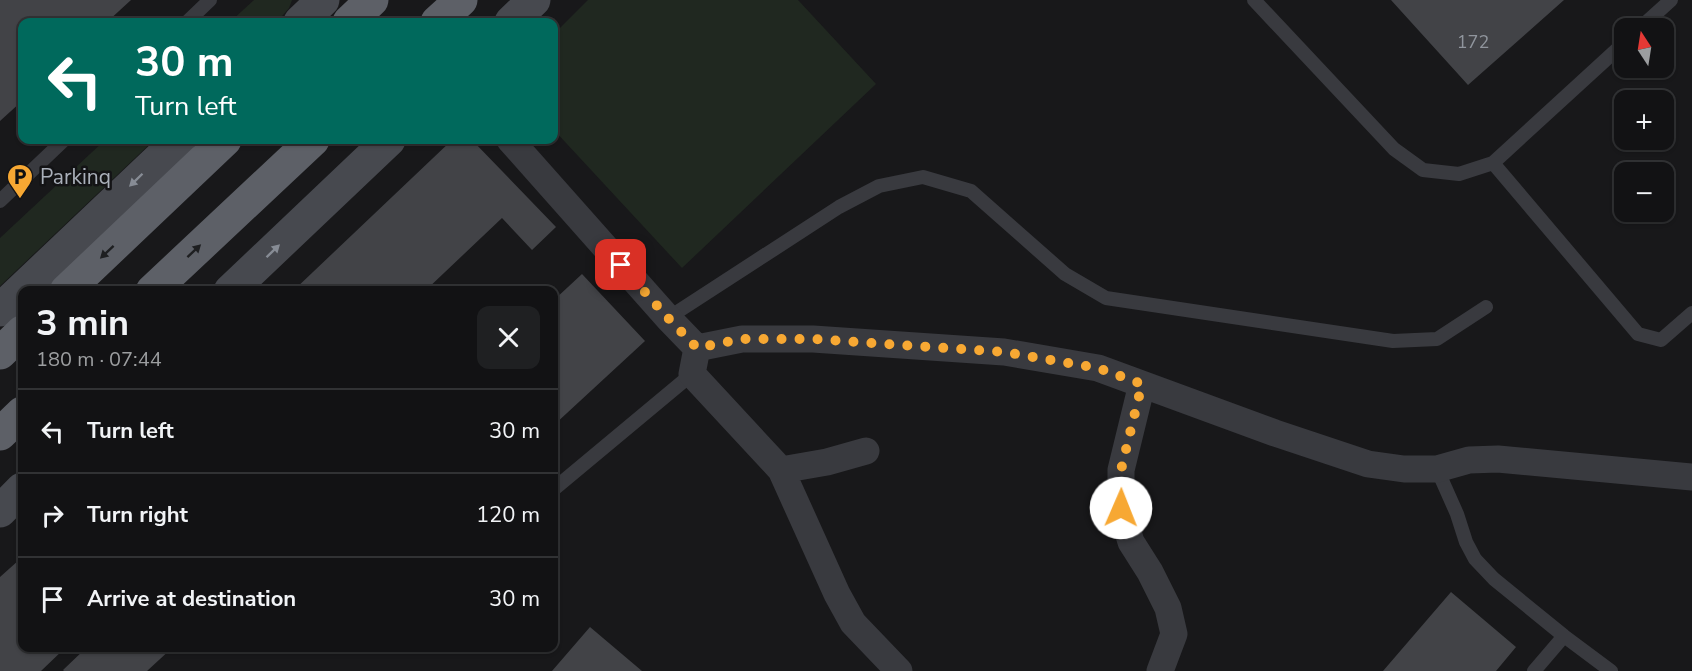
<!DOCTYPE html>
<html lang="en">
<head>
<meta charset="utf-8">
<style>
  body { margin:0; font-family:"Nunito Sans",sans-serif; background:#1f2022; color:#f1f3f6; height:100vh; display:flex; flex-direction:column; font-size:22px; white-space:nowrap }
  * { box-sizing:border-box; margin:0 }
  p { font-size:20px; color:#9c9ea0 }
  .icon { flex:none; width:33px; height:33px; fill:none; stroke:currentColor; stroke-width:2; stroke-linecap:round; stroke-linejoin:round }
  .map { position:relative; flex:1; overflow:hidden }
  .panel { position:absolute; left:18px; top:286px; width:540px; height:366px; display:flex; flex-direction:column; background:#121214; border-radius:12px; box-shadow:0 2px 4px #0004,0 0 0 2px #313234 }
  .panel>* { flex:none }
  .banner { position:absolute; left:18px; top:18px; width:540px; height:126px; border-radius:12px; box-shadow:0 2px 4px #0004,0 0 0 2px #313234; background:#00695c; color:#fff; overflow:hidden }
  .needle { width:39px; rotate:348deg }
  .fabs { position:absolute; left:1614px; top:18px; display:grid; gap:12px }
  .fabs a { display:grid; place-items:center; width:60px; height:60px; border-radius:12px; background:#121214; box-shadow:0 2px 4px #0004,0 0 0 2px #313234; font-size:30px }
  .pin { position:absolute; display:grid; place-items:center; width:51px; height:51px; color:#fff; margin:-26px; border-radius:12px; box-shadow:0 3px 9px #0006 }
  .me { position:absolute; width:66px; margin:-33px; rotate:1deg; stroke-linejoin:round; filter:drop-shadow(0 0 4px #0008) }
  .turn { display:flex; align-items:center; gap:21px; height:126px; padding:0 18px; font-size:27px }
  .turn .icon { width:78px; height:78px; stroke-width:2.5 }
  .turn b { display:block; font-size:42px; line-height:51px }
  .round { display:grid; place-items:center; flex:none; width:63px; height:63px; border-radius:12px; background:#1f2022 }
  .summary { display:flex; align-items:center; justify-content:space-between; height:102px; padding:0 18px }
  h1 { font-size:36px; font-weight:700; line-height:45px }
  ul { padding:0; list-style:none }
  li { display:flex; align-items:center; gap:18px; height:84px; padding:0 18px; border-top:2px solid #313234 }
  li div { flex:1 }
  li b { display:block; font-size:22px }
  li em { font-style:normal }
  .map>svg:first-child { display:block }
  .green { fill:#202820 }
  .building { fill:#424347 }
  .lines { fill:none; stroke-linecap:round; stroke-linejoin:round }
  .service { stroke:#393a3f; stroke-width:14 }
  .minor { stroke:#393a3f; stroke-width:27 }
  .secondary { stroke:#47494f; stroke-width:33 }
  .trunk { stroke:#5d6067; stroke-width:33 }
  .oneway { fill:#878c95 }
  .oneway2 { fill:#1e1f21 }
  .route { stroke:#f7a833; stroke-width:10; stroke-dasharray:0 18 }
  .labels { text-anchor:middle; stroke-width:5; stroke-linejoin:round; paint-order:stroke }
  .number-label { font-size:18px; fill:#90959d }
  .poi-label { font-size:21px; fill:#aab0ba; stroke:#131315; text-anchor:start }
</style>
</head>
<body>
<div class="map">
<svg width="1692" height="671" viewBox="0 0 1692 671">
  <rect width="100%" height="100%" fill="#18181a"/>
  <path class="green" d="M254,0H292L289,8L277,22H230Z
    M588,0H798L876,84L682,268L554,130V34Z
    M105,140H154L0,286V238Z"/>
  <path class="building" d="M0,0H131L107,22H22V101L0,121Z
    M1391,0H1564L1468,85Z
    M452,140H472L556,227L532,250L502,218L425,291H293Z
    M582,274L645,341L554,425V300Z
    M19,560L22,563V648H65L41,671H0V577Z
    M1451,592L1516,647L1496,671H1383Z
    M590,627L642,671H552Z
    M86,648H172L147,671H64L63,670Z"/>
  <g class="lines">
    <path class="service" d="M1254,0L1394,149L1423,170L1459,174L1493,163L1624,43
      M187,22L210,0
      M1640,28L1671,0
      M1493,163L1638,334L1661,340L1692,313
      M0,201L64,140
      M668,318L839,207L879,186L923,177L971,191L1065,274L1106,298L1393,341L1437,339L1486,307
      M1437,469L1457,514L1466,542L1475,559L1494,579L1564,636L1611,671
      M554,489L692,374
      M1534,671L1564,636"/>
    <path class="minor" d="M510,140L668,318L697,348L742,339H813L1004,352L1098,368L1275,433L1368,464L1404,469H1437L1469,460L1498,459L1692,477
      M697,348L692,374L781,470L837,594L853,623L899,671
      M1142,384L1121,470V508L1131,542L1150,572L1168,608L1174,634L1160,671
      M781,470L827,462L866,451"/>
    <path class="secondary" d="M300,22L323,0
      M511,22L534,0
      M230,291L389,140
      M0,310L179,140
      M0,511L22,489"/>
    <path class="trunk" d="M349,22L372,0
      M437,22L461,0
      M66,291L225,140
      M152,291L313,140
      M0,353L22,332
      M0,434L22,413"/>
  </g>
  <defs><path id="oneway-solid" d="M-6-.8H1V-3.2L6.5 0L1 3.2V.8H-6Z" transform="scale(1.5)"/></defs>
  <g class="oneway">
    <use href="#oneway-solid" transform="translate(136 180) rotate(136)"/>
    <use href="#oneway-solid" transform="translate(273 251) rotate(-44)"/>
  </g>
  <g class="oneway2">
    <use href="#oneway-solid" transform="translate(194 251) rotate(-43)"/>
    <use href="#oneway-solid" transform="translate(107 252) rotate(137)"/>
  </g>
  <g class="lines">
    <path class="route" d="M621,265L668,318L697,348L742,339H813L1004,352L1098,368L1142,384L1121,470V508"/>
  </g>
  <defs>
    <symbol id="parking-pin" viewBox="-11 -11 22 30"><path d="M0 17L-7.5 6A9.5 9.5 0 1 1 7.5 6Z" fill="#f7a833" stroke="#131315"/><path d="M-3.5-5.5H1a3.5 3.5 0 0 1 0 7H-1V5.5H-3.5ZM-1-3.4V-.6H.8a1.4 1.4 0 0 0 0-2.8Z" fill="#111"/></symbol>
  </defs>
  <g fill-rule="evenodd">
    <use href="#parking-pin" x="5" y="162" width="30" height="40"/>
  </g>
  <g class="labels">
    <g class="number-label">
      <text x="1473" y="48">172</text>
    </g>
    <g class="poi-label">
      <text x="40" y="184">Parkinq</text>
    </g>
  </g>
</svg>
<div class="fabs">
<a><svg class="needle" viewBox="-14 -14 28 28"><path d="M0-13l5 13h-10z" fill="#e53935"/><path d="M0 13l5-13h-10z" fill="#9c9ea0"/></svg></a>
<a>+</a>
<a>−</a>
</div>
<div class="pin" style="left:621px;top:265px;background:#d93025"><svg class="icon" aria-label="arrive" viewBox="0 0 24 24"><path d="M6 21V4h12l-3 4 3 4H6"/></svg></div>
<svg class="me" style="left:1121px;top:508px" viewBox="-20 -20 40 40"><circle r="19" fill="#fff"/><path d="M0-13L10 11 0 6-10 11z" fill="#f7a833"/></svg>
<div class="banner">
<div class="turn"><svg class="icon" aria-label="left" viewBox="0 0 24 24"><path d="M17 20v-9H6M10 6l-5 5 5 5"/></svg><div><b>30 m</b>Turn left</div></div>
</div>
<section class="panel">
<div class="summary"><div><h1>3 min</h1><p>180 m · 07:44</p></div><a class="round"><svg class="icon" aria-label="close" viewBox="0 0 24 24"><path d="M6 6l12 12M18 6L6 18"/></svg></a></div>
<ul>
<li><svg class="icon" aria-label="left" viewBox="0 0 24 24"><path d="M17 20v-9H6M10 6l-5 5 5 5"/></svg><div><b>Turn left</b></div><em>30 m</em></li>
<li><svg class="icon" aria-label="right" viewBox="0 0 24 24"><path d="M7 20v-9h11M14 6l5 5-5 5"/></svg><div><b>Turn right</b></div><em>120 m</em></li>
<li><svg class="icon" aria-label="arrive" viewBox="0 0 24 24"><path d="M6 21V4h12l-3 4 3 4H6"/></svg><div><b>Arrive at destination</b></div><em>30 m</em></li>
</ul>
</section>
</div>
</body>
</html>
